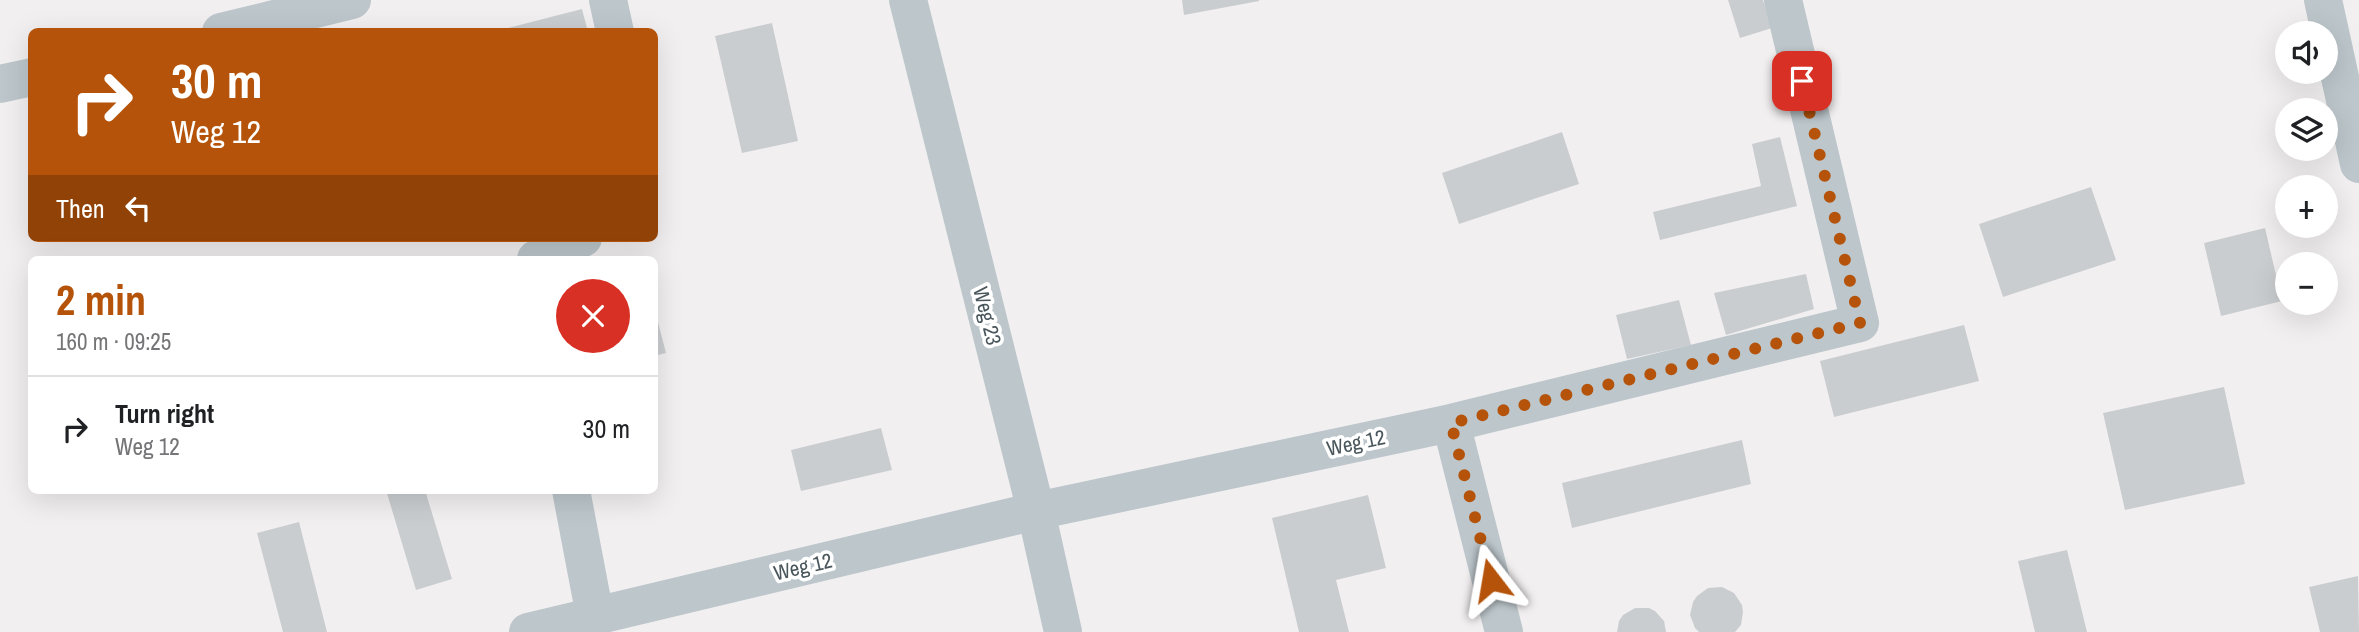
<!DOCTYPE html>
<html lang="en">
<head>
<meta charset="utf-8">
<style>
  body { margin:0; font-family:"Archivo Narrow",sans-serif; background:#f6f6f6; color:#202124; height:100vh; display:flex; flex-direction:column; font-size:26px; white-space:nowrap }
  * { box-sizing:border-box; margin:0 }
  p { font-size:23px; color:#757577 }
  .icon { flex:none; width:38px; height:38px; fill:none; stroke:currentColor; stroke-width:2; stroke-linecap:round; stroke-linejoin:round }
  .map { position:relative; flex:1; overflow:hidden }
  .drawer { position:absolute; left:28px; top:256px; width:630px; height:238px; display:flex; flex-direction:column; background:#fff; border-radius:10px; box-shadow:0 7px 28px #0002 }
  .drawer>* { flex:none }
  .hud { position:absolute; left:28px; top:28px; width:630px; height:214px; border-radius:10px; box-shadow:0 7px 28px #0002; background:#b45309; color:#fff; overflow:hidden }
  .controls { position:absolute; left:2275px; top:21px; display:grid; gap:14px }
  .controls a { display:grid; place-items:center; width:63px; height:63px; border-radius:50%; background:#fff; box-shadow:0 7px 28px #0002; font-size:35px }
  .pin { position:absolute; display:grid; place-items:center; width:60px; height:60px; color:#fff; margin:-30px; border-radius:14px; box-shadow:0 4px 10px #0006 }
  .me { position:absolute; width:77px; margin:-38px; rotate:346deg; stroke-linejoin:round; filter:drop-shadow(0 0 5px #0008) }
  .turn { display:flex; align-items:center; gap:24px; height:147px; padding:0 28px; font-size:32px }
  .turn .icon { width:91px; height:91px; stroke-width:2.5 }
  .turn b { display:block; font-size:49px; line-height:60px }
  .then { display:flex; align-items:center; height:66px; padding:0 28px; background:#0003; gap:14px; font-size:26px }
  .round { display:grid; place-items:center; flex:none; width:74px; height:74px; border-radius:37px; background:#f6f6f6 }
  .head { display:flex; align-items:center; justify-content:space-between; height:119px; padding:0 28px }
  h1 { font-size:42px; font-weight:800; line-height:52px; color:#b45309 }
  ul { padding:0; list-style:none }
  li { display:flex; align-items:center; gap:21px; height:105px; padding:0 28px; border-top:2px solid #e0e0e0 }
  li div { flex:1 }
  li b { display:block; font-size:26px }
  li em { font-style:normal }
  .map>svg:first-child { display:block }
  .building { fill:#cacdd0 }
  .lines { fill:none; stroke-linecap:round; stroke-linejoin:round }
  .minor { stroke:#bcc6cb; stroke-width:38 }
  .route { stroke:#b45309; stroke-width:12; stroke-dasharray:0 21.6 }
  .labels { text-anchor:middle; stroke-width:7; stroke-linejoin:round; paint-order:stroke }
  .street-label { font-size:21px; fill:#49565b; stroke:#fff }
</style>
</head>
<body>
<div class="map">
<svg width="2359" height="632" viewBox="0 0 2359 632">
  <rect width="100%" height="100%" fill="#f2eff0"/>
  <path class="building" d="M1182,0H1259V1L1184,15Z
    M1728,0H1763L1772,28L1740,38Z
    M582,9L588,32H509L508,28Z
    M772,23L798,141L742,153L715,36Z
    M1562,132L1579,184L1459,224L1442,173Z
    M1780,137L1797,206L1660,240L1653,212L1761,186L1752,144Z
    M2091,187L2116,260L2003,297L1979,224Z
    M2265,228L2282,301L2221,316L2204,243Z
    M1806,274L1814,309L1726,335L1714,293Z
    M1679,300L1691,345L1627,359L1616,315Z
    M658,322L666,353L654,356V323Z
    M1964,325L1979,381L1834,417L1820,361Z
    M2224,387L2245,484L2125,510L2103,413Z
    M881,428L892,470L801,491L791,450Z
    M1742,440L1751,484L1572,528L1562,483Z
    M386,490H425L452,579L416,590Z
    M1368,495L1386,568L1336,580L1349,632H1299L1272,518Z
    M299,522L327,632H283L257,533Z
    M2067,550L2087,632H2035L2018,561Z
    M2358,576L2359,632H2320L2309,587Z
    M1722,587L1734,593L1742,605L1743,612L1741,625L1735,632H1699L1695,628L1690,615L1693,602L1697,596L1708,588Z
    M1635,608H1649L1655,611L1664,621L1666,632H1617L1619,621L1623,615Z"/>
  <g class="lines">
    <path class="minor" d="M608,0L615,32
      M908,0L1036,511L1063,632
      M2323,0L2359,164
      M221,32L352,0
      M0,84L32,77
      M536,259L583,238
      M1451,423L1504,632
      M571,490L595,616
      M528,632L1036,511L1451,423L1860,323L1783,0"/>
  </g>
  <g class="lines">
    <path class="route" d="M1491,580L1451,423L1860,323L1802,81"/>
  </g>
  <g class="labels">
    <g class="street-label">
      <text transform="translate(987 316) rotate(76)" y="7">Weg 23</text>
      <text transform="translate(1356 443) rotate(-12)" y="7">Weg 12</text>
      <text transform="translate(803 567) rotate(-13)" y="7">Weg 12</text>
    </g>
  </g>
</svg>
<div class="controls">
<a><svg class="icon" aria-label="sound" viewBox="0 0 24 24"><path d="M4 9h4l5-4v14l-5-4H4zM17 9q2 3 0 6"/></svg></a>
<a><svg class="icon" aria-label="layers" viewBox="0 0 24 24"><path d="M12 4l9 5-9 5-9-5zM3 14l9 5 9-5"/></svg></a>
<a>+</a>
<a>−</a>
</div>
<div class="pin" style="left:1802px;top:81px;background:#d93025"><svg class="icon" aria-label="arrive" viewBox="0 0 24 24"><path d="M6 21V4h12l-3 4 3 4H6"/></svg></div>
<svg class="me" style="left:1491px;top:580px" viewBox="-20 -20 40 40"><path d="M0-17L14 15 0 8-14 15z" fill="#b45309" stroke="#fff" stroke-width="4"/></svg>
<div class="hud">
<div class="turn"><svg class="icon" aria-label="right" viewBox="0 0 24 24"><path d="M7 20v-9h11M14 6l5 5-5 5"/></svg><div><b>30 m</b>Weg 12</div></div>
<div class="then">Then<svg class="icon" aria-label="left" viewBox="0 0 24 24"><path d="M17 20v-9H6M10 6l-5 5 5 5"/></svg></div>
</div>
<section class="drawer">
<div class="head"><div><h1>2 min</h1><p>160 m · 09:25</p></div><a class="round" style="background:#d93025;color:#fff"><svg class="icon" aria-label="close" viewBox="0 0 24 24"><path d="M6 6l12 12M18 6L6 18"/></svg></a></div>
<ul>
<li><svg class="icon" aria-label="right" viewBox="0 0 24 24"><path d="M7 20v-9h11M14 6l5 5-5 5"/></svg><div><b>Turn right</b><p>Weg 12</p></div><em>30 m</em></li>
</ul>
</section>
</div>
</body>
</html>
